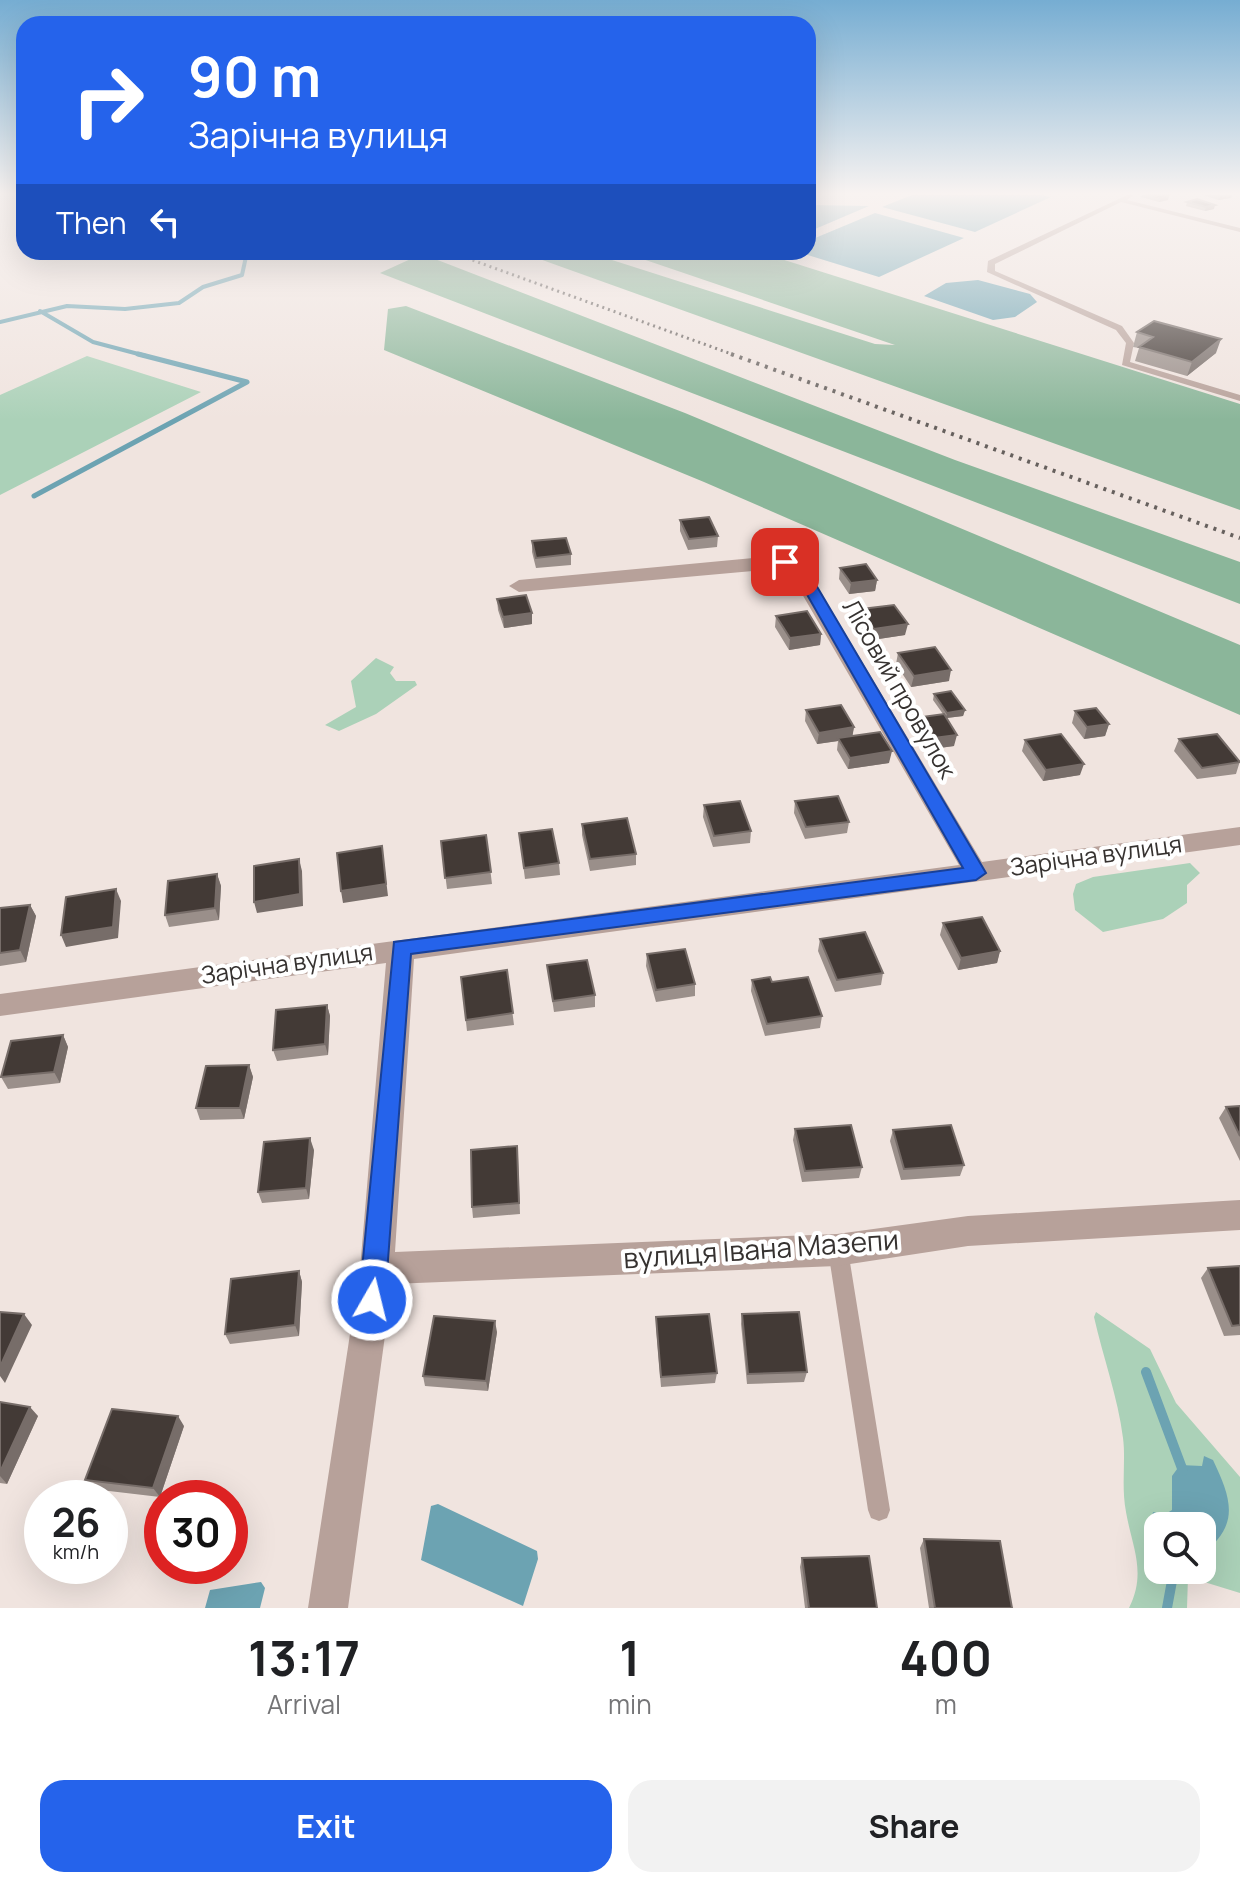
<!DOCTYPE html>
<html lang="en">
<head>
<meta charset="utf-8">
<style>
  body { margin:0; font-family:Manrope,sans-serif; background:#f2f2f2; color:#202124; height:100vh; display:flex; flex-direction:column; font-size:30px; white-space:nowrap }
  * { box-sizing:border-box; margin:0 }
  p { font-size:26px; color:#757577 }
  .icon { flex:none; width:44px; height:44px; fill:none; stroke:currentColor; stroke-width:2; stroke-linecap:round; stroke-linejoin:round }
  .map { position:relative; height:1608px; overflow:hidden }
  .drawer { display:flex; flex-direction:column; background:#fff; flex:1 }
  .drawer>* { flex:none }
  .hud { position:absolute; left:16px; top:16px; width:800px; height:244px; border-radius:24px; box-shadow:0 8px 32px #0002; background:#2563eb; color:#fff; overflow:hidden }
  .controls { position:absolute; left:1144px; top:1512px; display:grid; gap:16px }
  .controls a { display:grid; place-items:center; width:72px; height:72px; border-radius:16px; background:#fff; box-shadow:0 8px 32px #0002; font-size:40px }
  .speed { position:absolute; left:24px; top:1480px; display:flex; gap:16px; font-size:40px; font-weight:700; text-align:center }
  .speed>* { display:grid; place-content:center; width:104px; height:104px; border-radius:50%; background:#fff; box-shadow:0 8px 32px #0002; line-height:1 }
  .speed small { font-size:20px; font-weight:400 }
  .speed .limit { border:12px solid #d22; background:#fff; color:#111 }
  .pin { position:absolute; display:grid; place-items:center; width:68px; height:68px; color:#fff; margin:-34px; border-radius:16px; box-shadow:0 4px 12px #0006 }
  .me { position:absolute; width:88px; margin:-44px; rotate:8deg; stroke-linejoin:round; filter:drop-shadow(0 0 6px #0008) }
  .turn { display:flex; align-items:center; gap:28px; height:168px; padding:0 40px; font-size:36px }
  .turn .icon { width:104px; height:104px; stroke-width:2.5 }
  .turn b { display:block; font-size:56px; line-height:68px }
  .then { display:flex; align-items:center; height:76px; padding:0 40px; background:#0003; gap:16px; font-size:30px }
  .eta { display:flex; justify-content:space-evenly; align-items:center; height:136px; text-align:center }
  .eta b { font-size:48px; font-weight:700; line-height:56px }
  .action { display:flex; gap:16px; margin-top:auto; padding:16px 40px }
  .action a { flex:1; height:92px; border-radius:24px; background:#2563eb; color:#fff; font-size:32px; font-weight:700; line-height:92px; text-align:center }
  .action a+a { background:#f2f2f2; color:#202124 }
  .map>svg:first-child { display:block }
  .green { fill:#abd1b8; fill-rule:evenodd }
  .forest { fill:#8bb69a }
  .water { fill:#6ca3b2 }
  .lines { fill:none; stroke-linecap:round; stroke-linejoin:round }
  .stream-far2 { stroke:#6ca3b2; stroke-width:4 }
  .stream-far1 { stroke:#6ca3b2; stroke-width:5 }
  .stream { stroke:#6ca3b2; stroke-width:10 }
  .lane { fill:#b7a19a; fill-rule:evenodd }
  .street { fill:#b7a19a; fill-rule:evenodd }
  .rail-far1 { stroke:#66605d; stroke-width:3; stroke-dasharray:2 4; stroke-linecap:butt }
  .rail { stroke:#66605d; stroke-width:4; stroke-dasharray:3 6; stroke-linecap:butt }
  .wall { fill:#9a8f8a }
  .shaded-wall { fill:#776d69 }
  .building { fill:#433a36; stroke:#776d69; stroke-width:2 }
  .route { fill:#2563eb; stroke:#184099; stroke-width:2 }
  .labels { text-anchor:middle; stroke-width:8; stroke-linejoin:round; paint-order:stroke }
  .street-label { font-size:24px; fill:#363230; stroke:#fff }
  .near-street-label { font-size:28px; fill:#363230; stroke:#fff }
</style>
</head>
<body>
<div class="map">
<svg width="1240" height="1608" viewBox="0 0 1240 1608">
  <rect width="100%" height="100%" fill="#f0e4df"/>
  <path class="green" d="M87,356L201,392L0,495V395Z
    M376,658L394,667L390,673L396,681H415L417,685L376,714L339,731L325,725L356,707L351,681Z
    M1190,863L1200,873L1187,885V903L1163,919L1103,932L1075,910L1073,894L1076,884L1093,877Z
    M1096,1312L1150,1349L1176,1403L1240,1477V1593L1188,1577L1187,1608H1129C1147,1572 1132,1547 1126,1512C1121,1485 1126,1461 1123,1438C1118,1398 1103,1357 1094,1317ZM1158,1526H1202V1570H1158Z"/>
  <path class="forest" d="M520,252H587L875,344L895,345L622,252H759L1240,404V510Z
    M415,257L435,259L955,460L1240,562V604L380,273Z
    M406,306L685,413L1240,645V715L704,482L384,350L388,309Z"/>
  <path class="water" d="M912,195H1040L1051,197L975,232L882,207Z
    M808,205L869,206L808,232Z
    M875,213L964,238L879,277L798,252H808V241Z
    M978,280L1030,294L1037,302L1015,317L993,320L924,296L946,283Z
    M1204,1456L1213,1460C1232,1500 1240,1525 1202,1554V1526H1158V1530L1151,1523L1153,1512L1164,1515L1172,1510V1476L1180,1465L1202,1466Z
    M438,1504L537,1551L538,1559L523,1606L421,1560L431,1506Z
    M261,1582L265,1588L260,1608H205L210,1590Z"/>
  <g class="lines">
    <path class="stream-far2" d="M40,311L93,342L146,356
      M0,322L67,306L125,309L179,303L203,287L242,275L247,252"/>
    <path class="stream-far1" d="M34,496L247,382L138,354"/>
    <path class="stream" d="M1146,1372L1183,1471
      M1167,1608L1174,1570"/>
    <path class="lane" d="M1127,195H1134L1127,200L1240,228V232L1121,202L995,264V271L1122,326L1134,343L1130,362L1240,395V401L1122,365L1126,343L1116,330L987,272L988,261Z
      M838,1241L845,1244L848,1250L890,1510L887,1518L879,1521L871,1518L868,1510L828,1250L831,1244Z"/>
    <path class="street" d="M776,556L800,559L803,563L982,862L1240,827V845L414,959L395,1252L837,1234L968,1216L1240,1200V1230L968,1246L837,1266L392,1284L348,1608H308L360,1269L386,963L0,1016V994L959,865L787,568L519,592L509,586L519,580Z"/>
    <path class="rail-far1" d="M450,252L737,356"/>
    <path class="rail" d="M731,354L1240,538"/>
  </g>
  <path class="wall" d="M1142,195H1165L1168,200L1159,202L1141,197Z
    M1203,195H1232L1231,198L1218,200Z
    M1187,202L1214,209L1205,211L1186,206Z
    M1137,332L1216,353L1187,376L1135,361L1139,348L1133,347Z
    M680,520L718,536L717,547L688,550L680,531Z
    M532,541L571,554V565L536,568L532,552Z
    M840,568L877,580L875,591L849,594L839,579Z
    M497,599L532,613V624L504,628L498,610Z
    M861,609L905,635L872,640L859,620Z
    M776,616L821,634L820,645L789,650L775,627Z
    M898,653L949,681L911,687L896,664Z
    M934,694L965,710L963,716L947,718L954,746L932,749L919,729L922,717L943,714L933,700Z
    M806,710L854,727L852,736L889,763L848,769L837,750L838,741L817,744L805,721Z
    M1075,711L1109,724L1105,736L1084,739L1072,723Z
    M1179,739L1240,761L1236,774L1197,779L1174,751Z
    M1025,740L1080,775L1043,781L1022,751Z
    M795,801L849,822L847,833L805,839L794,813Z
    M704,805L751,831L750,843L713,847L703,817Z
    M582,824L636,854V865L590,871L582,835Z
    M519,833L559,863L560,875L525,879Z
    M486,835L492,884L447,889L441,841Z
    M217,874L221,886L219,920L169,927L165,915Z
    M30,905L36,916L26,962L0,966V908Z
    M943,923L1000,951L997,963L958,970L940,935Z
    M820,939L883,973L881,985L835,992L818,951Z
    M647,954L695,984V996L656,1002L646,966Z
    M547,965L595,995V1007L554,1012Z
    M507,970L514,1025L467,1031L461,977Z
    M752,980L772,982L822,1016L820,1028L765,1036L751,991Z
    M327,1005L330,1016L328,1055L277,1061L273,1050Z
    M63,1035L68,1047L60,1083L8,1089L1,1077Z
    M249,1065L253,1077L244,1119L200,1120L196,1108Z
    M1240,1106V1161L1219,1118L1226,1107Z
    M795,1129L862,1167L859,1178L802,1182L793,1140Z
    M893,1130L964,1165L960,1176L901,1180L890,1141Z
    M314,1150L309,1199L262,1203L258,1192Z
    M518,1157L520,1214L473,1218L472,1207Z
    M1240,1266V1335L1224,1336L1201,1278L1208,1268Z
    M299,1271L302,1282L299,1336L230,1344L225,1334Z
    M742,1314L807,1372L804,1382L747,1384L741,1324Z
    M656,1317L717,1373L715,1383L661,1387L656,1327Z
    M497,1332L488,1391L425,1386L423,1376Z
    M0,1402L38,1416L7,1484L0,1483Z
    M184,1426L160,1497L92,1489L85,1480Z
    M924,1539L1012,1608H929L920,1548Z
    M802,1558L877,1608H805L800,1567Z"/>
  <path class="shaded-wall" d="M1232,195L1231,198L1218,200L1220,196Z
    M1169,196L1168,200L1159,202L1160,198Z
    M1215,205L1214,209L1205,211L1206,207Z
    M1221,339L1216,353L1187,376L1192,362Z
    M877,580L875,591L849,594L851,583Z
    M532,613V624L504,628L503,617Z
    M908,624L905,635L872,640L874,629Z
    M821,634L820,645L789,650L790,638Z
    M951,670L949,681L911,687L914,676Z
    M965,710L963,716L946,718L947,713Z
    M1109,724L1105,736L1084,739L1087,727Z
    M854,727L852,739L838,738V741L817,744L819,733Z
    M957,735L954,746L932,749L934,738Z
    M892,751L889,763L848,769L850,758Z
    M1084,764L1080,775L1043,781L1046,770Z
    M382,846L388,896L343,903L341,891Z
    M299,859L302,871L303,906L257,913L254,902Z
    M217,874L221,886L219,920L215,908Z
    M116,889L121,901L118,938L66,947L61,935Z
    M30,905L36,916L26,962L20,950Z
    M1000,951L997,963L958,970L961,958Z
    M327,1005L330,1016L328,1055L325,1044Z
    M63,1035L68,1047L60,1083L54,1072Z
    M249,1065L253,1077L244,1119L240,1108Z
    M310,1138L314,1150L309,1199L306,1188Z
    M299,1271L302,1282L299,1336L295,1325Z
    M24,1314L32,1325L5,1383L0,1376V1367Z
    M495,1321L497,1332L488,1391L486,1381Z
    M30,1407L38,1416L7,1484L0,1476V1472Z
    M178,1416L184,1426L160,1497L153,1488Z"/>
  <path class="building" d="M1148,195H1165L1169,196L1160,198Z
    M1197,199L1215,205L1206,207L1187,202Z
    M1154,321L1221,339L1192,362L1139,347L1153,337L1137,332Z
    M709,517L718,536L689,539L680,520Z
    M566,538L571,554L536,558L532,541Z
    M866,564L877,580L851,583L840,568Z
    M526,595L532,613L503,617L497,599Z
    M894,605L908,624L874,629L861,609Z
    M807,611L821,634L790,638L776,616Z
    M935,647L951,670L914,676L898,653Z
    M951,691L965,710L947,713L934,694Z
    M841,705L854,727L819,733L806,710Z
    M1096,708L1109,724L1087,727L1075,711Z
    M944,714L957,735L934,738L922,717Z
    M880,732L892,751L850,758L838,738Z
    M1061,734L1084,764L1046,770L1025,740Z
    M1217,734L1240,762L1202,768L1179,739Z
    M838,796L849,822L806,827L795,801Z
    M740,801L751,831L714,836L704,805Z
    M627,818L636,854L590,859L582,824Z
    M552,829L559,863L524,868L519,833Z
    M486,835L491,872L445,878L441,841Z
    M382,846L386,884L341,891L337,853Z
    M299,859L300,894L254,902V866Z
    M217,874L215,908L165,915L168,881Z
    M116,889L113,927L61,935L66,897Z
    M30,905L20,950L0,953V908Z
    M982,917L1000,951L961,958L943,923Z
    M865,932L883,973L837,980L820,939Z
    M685,949L695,984L656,990L647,954Z
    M587,960L595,995L553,1001L547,965Z
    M507,970L513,1013L466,1020L461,977Z
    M770,977L772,982L808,977L822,1016L767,1024L752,980Z
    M327,1005L325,1044L273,1050L276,1010Z
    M63,1035L54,1072L1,1077L11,1041Z
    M249,1065L240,1108H196L206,1066Z
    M1240,1106V1136L1226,1107Z
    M851,1125L862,1167L805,1171L795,1129Z
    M951,1125L964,1165L904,1169L893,1130Z
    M310,1138L306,1188L258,1192L264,1142Z
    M517,1146L519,1203L472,1207L471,1150Z
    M1240,1266V1325L1232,1326L1208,1268Z
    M299,1271L295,1325L225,1334L231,1279Z
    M0,1312L24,1314L0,1367Z
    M799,1312L807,1372L748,1374L742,1314Z
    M709,1314L717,1373L661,1377L656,1317Z
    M434,1316L495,1321L486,1381L423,1376Z
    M0,1402L30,1407L0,1472Z
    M112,1409L178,1416L153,1488L85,1480Z
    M924,1539L1000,1541L1012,1608H935Z
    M869,1556L877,1608H809L802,1558Z"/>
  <linearGradient id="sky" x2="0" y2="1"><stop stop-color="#76add2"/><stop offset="0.46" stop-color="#f8f3f1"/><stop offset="1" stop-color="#f8f3f1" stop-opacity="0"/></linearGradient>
  <rect width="1240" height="420" fill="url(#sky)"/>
  <path class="route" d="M785,557L806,568L986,873L976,880L411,954L385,1300L381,1309L372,1313L363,1309L359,1300L394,942L963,868L793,570L778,562Z"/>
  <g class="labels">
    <g class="street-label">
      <text transform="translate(899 689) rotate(60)" y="8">Лісовий провулок</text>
      <text transform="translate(1096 856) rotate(-8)" y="8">Зарічна вулиця</text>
      <text transform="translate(287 964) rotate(-8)" y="8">Зарічна вулиця</text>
    </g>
    <g class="near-street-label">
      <text transform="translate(761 1249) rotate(-4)" y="10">вулиця Івана Мазепи</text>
    </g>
  </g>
</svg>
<div class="controls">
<a><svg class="icon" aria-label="search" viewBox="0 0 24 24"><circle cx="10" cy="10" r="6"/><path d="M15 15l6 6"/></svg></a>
</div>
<div class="speed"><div>26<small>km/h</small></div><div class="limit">30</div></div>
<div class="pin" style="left:785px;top:562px;background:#d93025"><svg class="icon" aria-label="arrive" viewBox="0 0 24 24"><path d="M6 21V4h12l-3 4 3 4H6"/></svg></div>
<svg class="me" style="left:372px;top:1300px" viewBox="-20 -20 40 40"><circle r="17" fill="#2563eb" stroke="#fff" stroke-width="3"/><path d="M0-11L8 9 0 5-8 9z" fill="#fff"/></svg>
<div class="hud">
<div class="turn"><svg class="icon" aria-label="right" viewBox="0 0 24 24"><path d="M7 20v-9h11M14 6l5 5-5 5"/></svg><div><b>90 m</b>Зарічна вулиця</div></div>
<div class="then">Then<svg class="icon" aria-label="left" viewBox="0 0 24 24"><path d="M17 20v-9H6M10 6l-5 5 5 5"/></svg></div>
</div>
</div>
<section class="drawer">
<div class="eta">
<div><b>13:17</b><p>Arrival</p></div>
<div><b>1</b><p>min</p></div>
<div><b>400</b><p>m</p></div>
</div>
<div class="action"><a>Exit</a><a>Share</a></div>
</section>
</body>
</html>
